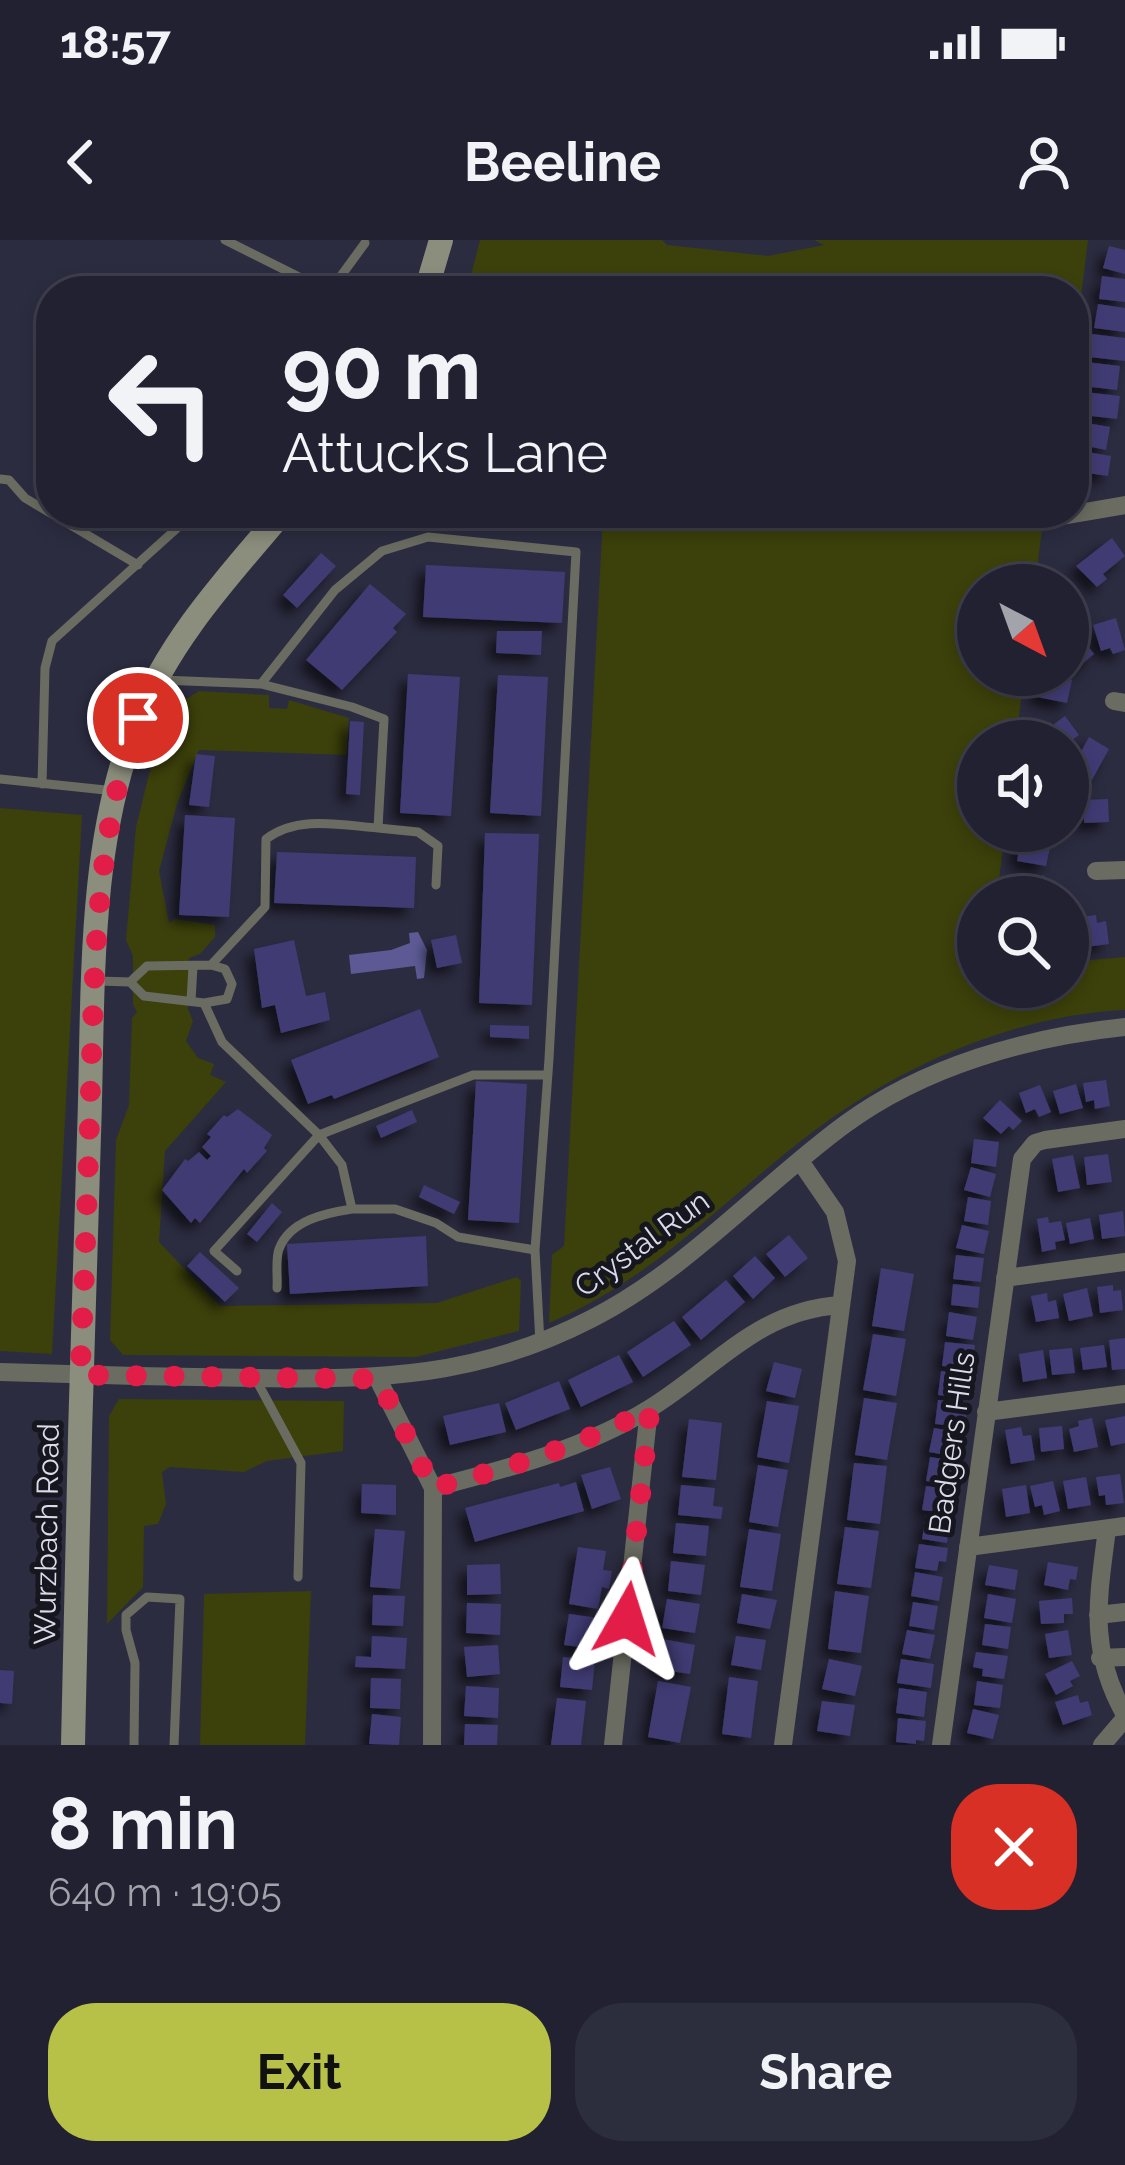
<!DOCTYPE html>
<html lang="en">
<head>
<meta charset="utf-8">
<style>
  body { margin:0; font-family:Raleway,sans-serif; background:#2d2e3d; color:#f1f3f6; height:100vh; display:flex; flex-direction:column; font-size:45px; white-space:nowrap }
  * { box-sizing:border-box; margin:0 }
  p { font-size:39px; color:#a2a3ab }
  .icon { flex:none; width:66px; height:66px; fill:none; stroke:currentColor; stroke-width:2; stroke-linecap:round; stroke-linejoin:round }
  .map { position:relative; height:1505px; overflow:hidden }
  .panel { display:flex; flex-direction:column; background:#212131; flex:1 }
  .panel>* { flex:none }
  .guide { position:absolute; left:36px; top:36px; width:1053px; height:252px; border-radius:48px; box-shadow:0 6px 18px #0003,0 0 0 3px #3e3e4d; background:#212131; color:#f1f3f6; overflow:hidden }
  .needle { width:78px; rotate:139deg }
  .tools { position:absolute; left:957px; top:324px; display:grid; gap:24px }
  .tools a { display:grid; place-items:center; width:132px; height:132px; border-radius:50%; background:#212131; box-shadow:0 6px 18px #0003,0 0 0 3px #3e3e4d; font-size:60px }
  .pin { position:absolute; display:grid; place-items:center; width:102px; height:102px; color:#fff; margin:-51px; border:6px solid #fff; border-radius:50%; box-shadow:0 3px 12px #0007 }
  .me { position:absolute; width:132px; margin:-66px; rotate:6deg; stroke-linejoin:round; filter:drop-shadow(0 0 9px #0008) }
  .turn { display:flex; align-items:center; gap:42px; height:252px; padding:0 48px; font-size:54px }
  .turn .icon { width:156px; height:156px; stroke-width:2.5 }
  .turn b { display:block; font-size:84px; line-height:102px }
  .round { display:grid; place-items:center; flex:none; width:126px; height:126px; border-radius:48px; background:#2d2e3d }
  .head { display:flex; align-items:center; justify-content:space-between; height:204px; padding:0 48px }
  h1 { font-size:72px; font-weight:700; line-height:90px }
  .primary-button { display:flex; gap:24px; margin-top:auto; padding:24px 48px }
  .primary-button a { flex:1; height:138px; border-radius:48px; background:#b7c148; color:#111; font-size:48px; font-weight:700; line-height:138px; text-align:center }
  .primary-button a+a { background:#2d2e3d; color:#f1f3f6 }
  .status { display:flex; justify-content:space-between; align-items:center; height:84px; padding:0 60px; background:#212131; direction:ltr }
  .status svg { height:33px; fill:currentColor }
  header { display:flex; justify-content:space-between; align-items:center; height:156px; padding:0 48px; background:#212131; font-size:54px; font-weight:700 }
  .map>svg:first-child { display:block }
  .green { fill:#3c400a }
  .water { fill:#5c5994 }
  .building { fill:#3f3b73; filter:url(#shadow) }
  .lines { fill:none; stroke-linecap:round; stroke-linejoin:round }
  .lane { stroke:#6a6c61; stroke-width:9 }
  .street { stroke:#6a6c61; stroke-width:18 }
  .secondary { stroke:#8b8e7c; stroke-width:24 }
  .route { stroke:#e11d48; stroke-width:21; stroke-dasharray:0 37.8 }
  .labels { text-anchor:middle; stroke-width:10; stroke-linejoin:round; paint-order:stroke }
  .street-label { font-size:30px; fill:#dadae8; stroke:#16161f }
</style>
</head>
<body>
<div class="status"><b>18:57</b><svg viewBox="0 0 49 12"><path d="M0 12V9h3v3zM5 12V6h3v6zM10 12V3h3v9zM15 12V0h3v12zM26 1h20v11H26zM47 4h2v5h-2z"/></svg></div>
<header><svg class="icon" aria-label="back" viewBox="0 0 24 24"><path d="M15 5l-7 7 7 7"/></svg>Beeline<svg class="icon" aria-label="person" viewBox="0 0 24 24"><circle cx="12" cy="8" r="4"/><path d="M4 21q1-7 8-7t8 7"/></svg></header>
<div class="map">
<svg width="1125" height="1505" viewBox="0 0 1125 1505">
  <defs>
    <filter id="shadow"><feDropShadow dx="-8" dy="8" stdDeviation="6" flood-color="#0009"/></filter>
  </defs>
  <rect width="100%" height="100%" fill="#2c2c41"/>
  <path class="green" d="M480,0H662L667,5L768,16L824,5L814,0H1088L1074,113V51H467Z
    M576,273H1044L1035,345H978V435H1024L1016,501H978V591H1005L997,657H978V747H1068V722L1125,717V770C1015,775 902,825 814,891C722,960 659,1036 549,1083L552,1015L564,1006L603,276Z
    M199,451L269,455V468L287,469L289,460L349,478L346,515L199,510L177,564L159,631L169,683L175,679L215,685V697L200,714L189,718L188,769L193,781L186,801L198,818L214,824L210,835L226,842L165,911L159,1002L220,1066L437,1063L517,1037L521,1041L519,1091L416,1117L123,1115L110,1100L116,900L129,865L132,778L137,772L133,765V716L126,700L136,587L149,534L177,465Z
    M0,568L82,575L52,1114L0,1111Z
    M119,1159L344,1161L343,1211L267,1221L244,1232L170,1227L162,1232L166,1264L158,1284L144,1286L143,1347L107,1384L109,1176Z
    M311,1351L305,1505H200L204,1354Z"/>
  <path class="water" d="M418,692L427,710L424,738L417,739L415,726L351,734L349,715L391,710L410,703L409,693Z"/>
  <path class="building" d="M1109,6L1125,10V34L1103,28Z
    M1102,36L1125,39V62L1099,59Z
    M1098,64L1125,68V92L1094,88Z
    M1092,94L1125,98V121L1089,117Z
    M1086,122L1120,126L1117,150L1083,146Z
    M1085,152L1120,156L1117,179L1082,175Z
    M1081,182L1110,187L1106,210L1077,204Z
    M1075,210L1111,216L1108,236L1074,231Z
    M1112,298L1125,316L1103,334L1107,339L1097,347L1076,326Z
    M321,313L336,326L297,368L283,355Z
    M426,325L565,332L562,383L423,377Z
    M370,344L406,374L393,388L397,392L342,450L306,420Z
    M1116,378L1125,410L1113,414L1110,408L1101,411L1093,385Z
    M1071,385L1094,414L1076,429L1068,419Z
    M497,391H542L541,415L496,413Z
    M408,434L460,437L451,576L400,573Z
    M498,435L548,437L541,576L490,573Z
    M1042,435L1072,440L1067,463L1037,457Z
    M1065,476L1079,495L1068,503L1042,501L1038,496Z
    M350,481L364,482L360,555L346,554Z
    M1089,497L1109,509L1092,540L1072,528Z
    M196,514L215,516L209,567L189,565Z
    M1108,559L1109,582L1084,583V560Z
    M185,575L235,578L229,677L179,675Z
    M485,593L539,594L532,765L479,763Z
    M1021,597L1051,603L1046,626L1017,621Z
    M277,612L416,617L414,668L274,663Z
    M1044,635L1053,657H1018L1015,647Z
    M1096,675L1097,683L1106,681L1109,704L1086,707L1081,677Z
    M456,695L462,723L437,728L431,700Z
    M294,700L306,756L325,752L330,780L281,793L275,765L262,768L254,709Z
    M420,769L439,817L334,859L332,855L308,864L291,820Z
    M490,785L529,786V799L490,797Z
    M1106,840L1110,866L1095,869L1094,860L1086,862L1083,843Z
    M476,841L527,844L519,983L468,980Z
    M1076,844L1083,868L1060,874L1053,851Z
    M1040,845L1051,872L1039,877L1035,869L1026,873L1019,853Z
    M1000,860L1022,881L1013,890L1009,886L1001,894L983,878Z
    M238,869L272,895L264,908L267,911L247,933L244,929L200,983L195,978L191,983L162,950L185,919L188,921L199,912L207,920L211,916L202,907L211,897L207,894L224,875L227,877Z
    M412,870L417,882L381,898L376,886Z
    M974,899L999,902L996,927L971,923Z
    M1108,914L1112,942L1087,945L1084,917Z
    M1073,915L1080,948L1058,952L1052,919Z
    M971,927L996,934L990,957L964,950Z
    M424,945L460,962L454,974L419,957Z
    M968,957L991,961L988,985L964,981Z
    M272,963L282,972L257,1002L247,994Z
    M1123,971L1125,996L1102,999L1099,975Z
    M1048,977L1049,983L1061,981L1065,1000L1055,1002L1056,1009L1042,1012L1037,979Z
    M1090,978L1094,999L1070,1004L1066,983Z
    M962,985L989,991L984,1014L956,1008Z
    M789,995L808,1018L785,1037L766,1014Z
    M426,996L428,1046L290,1054L287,1004Z
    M200,1012L239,1048L225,1062L187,1026Z
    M956,1015L984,1018L981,1042L953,1039Z
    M755,1016L775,1038L753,1059L733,1036Z
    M881,1028L914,1034L904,1091L872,1086Z
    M726,1040L745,1062L701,1100L682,1077Z
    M953,1044L980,1047L978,1068L951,1065Z
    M1113,1045V1051L1121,1050L1123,1070L1100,1073L1097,1047Z
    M1087,1048L1093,1076L1069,1081L1063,1054Z
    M1047,1053L1048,1062L1056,1060L1059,1078L1036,1082L1031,1056Z
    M949,1072L977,1077L973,1100L946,1096Z
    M674,1081L691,1105L643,1137L627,1112Z
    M873,1094L906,1099L896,1156L863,1150Z
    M1125,1098V1129L1112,1130L1109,1100Z
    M945,1102L975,1105L973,1119L965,1118L964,1128L942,1126Z
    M1104,1105L1107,1127L1083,1130L1080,1108Z
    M1072,1108L1075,1133L1052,1135L1049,1110Z
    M1043,1110L1047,1138L1023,1142L1019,1114Z
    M619,1115L633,1142L581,1167L568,1140Z
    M774,1122L802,1129L795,1158L766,1151Z
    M941,1131L972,1134L970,1148L963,1147L962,1158L938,1155Z
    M559,1141L570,1169L516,1190L505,1163Z
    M864,1158L897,1163L887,1220L855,1215Z
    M938,1160L967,1163L966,1179L957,1177L956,1186L935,1184Z
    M767,1161L799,1166L789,1223L757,1217Z
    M499,1163L506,1192L450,1205L443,1176Z
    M1125,1176V1203L1111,1206L1105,1180Z
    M1092,1178L1098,1207L1074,1212L1069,1189L1079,1186L1078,1181Z
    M689,1179L722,1183L716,1240L682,1237Z
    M1062,1186L1064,1209L1041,1212L1039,1188Z
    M1021,1187L1023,1196L1031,1195L1035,1220L1011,1224L1005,1190Z
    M934,1188L962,1193L957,1217L929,1212Z
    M930,1217L957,1221L953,1245L926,1241Z
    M854,1223L887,1226L880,1284L847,1280Z
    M758,1225L788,1230L778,1287L749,1282Z
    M610,1227L621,1259L592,1269L581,1235Z
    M1120,1234L1124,1263L1106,1265L1105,1255L1099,1256L1096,1237Z
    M1086,1237L1091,1265L1068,1269L1063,1241Z
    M1053,1241L1060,1271L1044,1275L1042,1265L1035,1267L1030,1246Z
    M576,1242L584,1271L475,1302L465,1268L559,1243L560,1247Z
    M362,1244L396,1245V1275L361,1273Z
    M681,1245L715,1248L713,1266L723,1267L721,1279L678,1275Z
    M1026,1245L1030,1273L1006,1277L1002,1249Z
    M926,1246L953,1250L950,1274L922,1270Z
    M926,1275L950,1279L947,1303L922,1299Z
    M676,1283L709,1286L706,1316L673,1313Z
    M845,1287L879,1291L871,1348L837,1344Z
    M375,1289L405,1291L400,1349L370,1347Z
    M749,1289L781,1294L772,1351L740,1347Z
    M919,1304L948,1308L946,1322L939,1321L937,1331L915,1328Z
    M578,1307L606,1311L603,1330L612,1331L609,1349L602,1347L598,1369L569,1364Z
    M671,1321L705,1325L701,1355L668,1351Z
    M1048,1322L1078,1327L1076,1340L1070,1339L1068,1350L1044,1345Z
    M500,1324L501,1354L467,1355V1325Z
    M989,1325L1018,1330L1015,1350L985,1345Z
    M915,1332L943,1337L939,1361L911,1356Z
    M835,1351L869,1356L861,1413L828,1409Z
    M742,1354L777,1360L770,1389L737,1383Z
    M988,1354L1016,1359L1012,1383L984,1378Z
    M373,1355L405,1356L403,1386L372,1385Z
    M1072,1358L1073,1374H1064V1383L1041,1384L1039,1361Z
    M667,1359L700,1364L695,1393L662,1388Z
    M913,1362L938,1366L934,1390L909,1386Z
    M467,1363L501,1364L500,1395L466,1393Z
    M569,1374L599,1378L594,1409L564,1405Z
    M985,1384L1011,1387L1008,1409L982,1405Z
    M907,1390L935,1395L930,1419L902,1414Z
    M1068,1390L1072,1415L1049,1418L1045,1394Z
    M372,1396L407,1398L405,1429L355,1427L356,1416L371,1417Z
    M736,1396L766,1400L761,1430L731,1425Z
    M662,1399L695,1405L690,1434L657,1429Z
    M498,1405L500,1434L467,1437L464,1407Z
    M976,1412L1008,1416L1004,1439L982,1436L983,1429L973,1427Z
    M563,1417L595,1420L592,1450L560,1447Z
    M829,1419L862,1426L855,1456L822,1449Z
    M901,1419L934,1424L931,1448L897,1443Z
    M1072,1421L1080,1436L1070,1441L1073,1446L1056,1455L1045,1434Z
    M0,1430L14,1431L12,1464L0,1463Z
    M729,1437L758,1441L751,1498L722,1494Z
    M371,1438L401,1439L400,1469L370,1468Z
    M658,1441L691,1447L680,1503L648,1497Z
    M977,1441L1003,1445L1000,1468L974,1465Z
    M466,1446L499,1448L498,1478L464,1476Z
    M899,1448L927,1452L924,1477L896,1473Z
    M1078,1455L1080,1463L1088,1461L1092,1475L1063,1485L1055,1462Z
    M557,1458L586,1461L581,1505H551Z
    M822,1461L855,1465L850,1496L817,1491Z
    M973,1469L999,1475L993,1499L967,1493Z
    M372,1474L401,1477L399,1505L369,1504Z
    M898,1478L926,1481L924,1501L916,1500V1504L896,1502Z
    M465,1484L498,1485L497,1505H464Z"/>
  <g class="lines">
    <path class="lane" d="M225,0L327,51
      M330,51L365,3
      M0,239L9,240L25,258L138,325
      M239,273L258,274L272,284
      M161,440L261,444L352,467L384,479L378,588C340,585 298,575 266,599L265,667L211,725
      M261,444L335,350L382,311L428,297L576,312L549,819L535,1010
      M0,539L115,551
      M42,544L45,428L52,401L185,281L188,273
      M378,588L418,592L438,606L436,645
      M98,741L130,742L147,726L211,725L225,729L232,744L227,759L204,763L144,756L130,742
      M191,761L193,726
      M204,763L222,802L319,895L342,925L352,969H395L436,983L458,997L535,1010L540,1103
      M237,1031L214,1011L319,895L473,835H548
      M277,1048C278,1037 275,1020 279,1009C290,980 326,973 352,969
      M255,1138L301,1223L298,1337
      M134,1505L135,1423L126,1390V1375L147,1357L180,1359L174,1505"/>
    <path class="street" d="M1030,275L1056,277L1125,265
      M1114,461L1125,463
      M1096,631L1125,630
      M1005,1038L1125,1022
      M0,1132C85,1135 170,1137 255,1138C378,1140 479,1137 591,1079C686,1031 760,947 844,885C924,826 1028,797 1125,787
      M378,1139L433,1248L432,1505
      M986,1172L1125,1154
      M433,1248C506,1229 584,1209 649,1169C716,1128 756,1071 840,1065
      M1107,1289C1098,1360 1088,1409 1125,1475
      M968,1307L1125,1286
      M1098,1375L1125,1372
      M1100,1418L1125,1417
      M613,1505L649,1169
      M783,1505L847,1021L835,972L800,921
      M941,1505L1022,919L1035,903L1045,900L1125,889
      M1102,1505L1125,1478"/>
    <path class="secondary" d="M426,51L441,0
      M73,1505C77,1302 82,1098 89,895C94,758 86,609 137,481C169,400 227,338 282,273"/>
  </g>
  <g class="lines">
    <path class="route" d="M138,478C97,592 95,711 91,832C88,933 85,1034 80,1135L378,1139L433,1248C508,1228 580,1206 650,1169L627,1379"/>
  </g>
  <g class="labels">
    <g class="street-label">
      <text transform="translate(642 1004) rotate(-36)" y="10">Crystal Run</text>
      <text transform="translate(952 1203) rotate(-82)" y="10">Badgers Hills</text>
      <text transform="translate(47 1294) rotate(-89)" y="10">Wurzbach Road</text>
    </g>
  </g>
</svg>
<div class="tools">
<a><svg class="needle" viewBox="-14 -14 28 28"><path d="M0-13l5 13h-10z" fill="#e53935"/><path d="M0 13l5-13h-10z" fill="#a2a3ab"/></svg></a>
<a><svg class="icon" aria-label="sound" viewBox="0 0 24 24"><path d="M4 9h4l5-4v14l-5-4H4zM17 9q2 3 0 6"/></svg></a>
<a><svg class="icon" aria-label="search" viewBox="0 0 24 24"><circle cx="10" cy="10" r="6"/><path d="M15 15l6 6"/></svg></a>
</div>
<div class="pin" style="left:138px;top:478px;background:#d93025"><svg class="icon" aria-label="arrive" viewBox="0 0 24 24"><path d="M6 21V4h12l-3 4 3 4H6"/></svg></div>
<svg class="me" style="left:627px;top:1379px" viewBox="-20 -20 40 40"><path d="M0-17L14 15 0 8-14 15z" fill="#e11d48" stroke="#fff" stroke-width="4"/></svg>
<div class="guide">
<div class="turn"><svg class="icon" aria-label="left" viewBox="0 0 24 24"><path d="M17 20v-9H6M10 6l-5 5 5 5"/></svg><div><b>90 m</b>Attucks Lane</div></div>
</div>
</div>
<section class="panel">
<div class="head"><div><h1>8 min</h1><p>640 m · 19:05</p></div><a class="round" style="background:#d93025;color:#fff"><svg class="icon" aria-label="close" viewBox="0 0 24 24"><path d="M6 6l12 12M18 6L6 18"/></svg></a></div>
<div class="primary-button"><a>Exit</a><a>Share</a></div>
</section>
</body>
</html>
